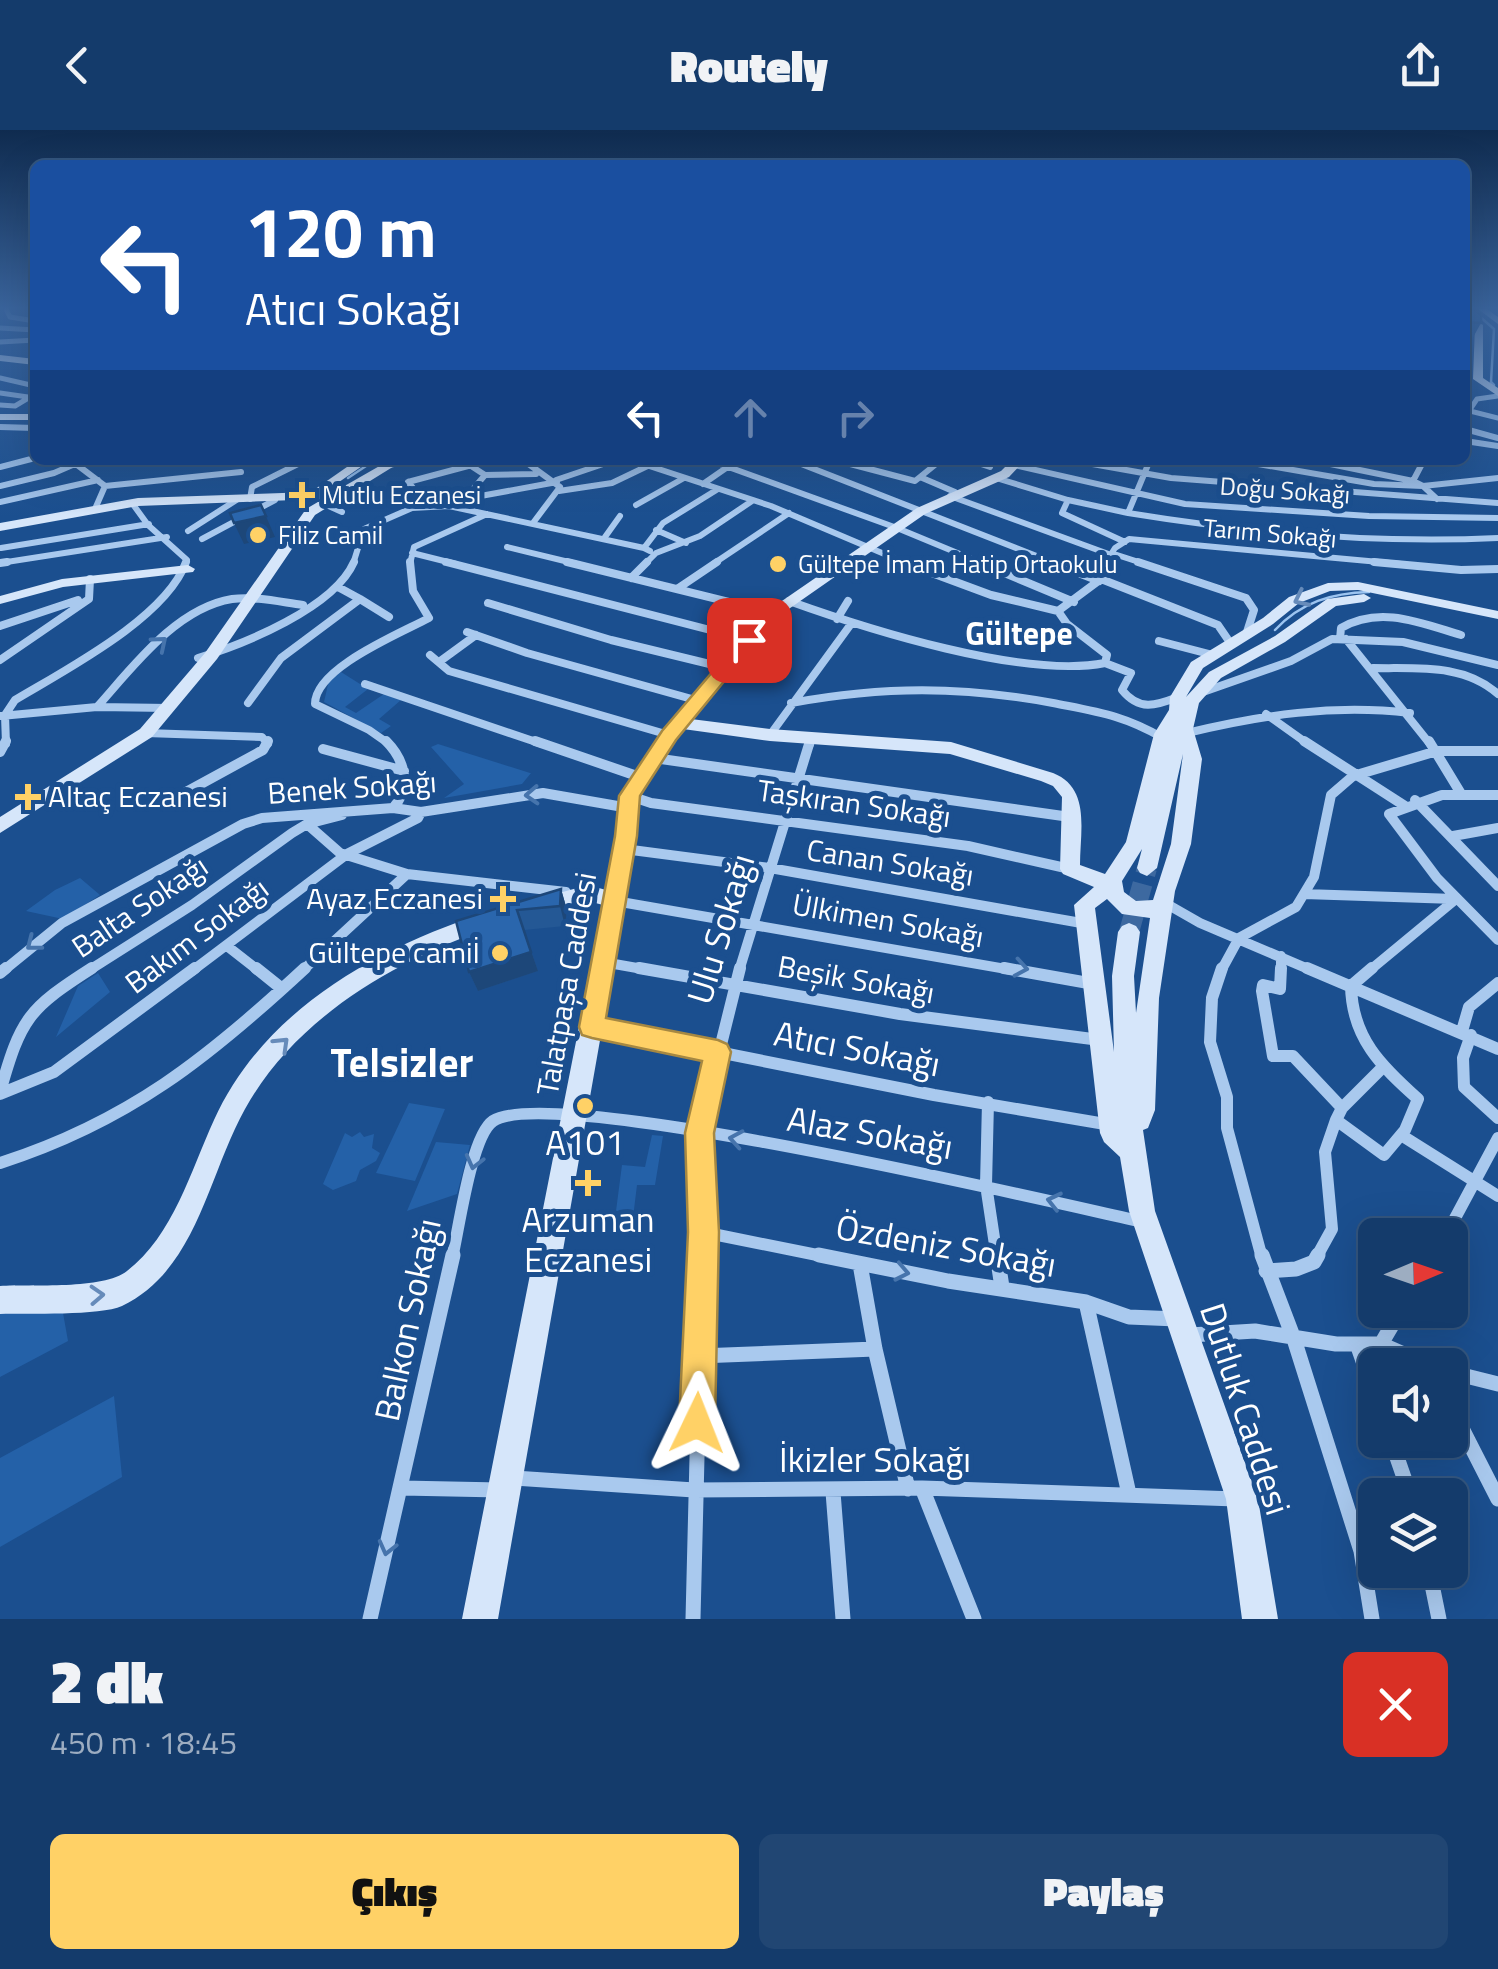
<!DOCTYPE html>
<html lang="tr">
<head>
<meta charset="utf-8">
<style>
  body { margin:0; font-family:"Titillium Web",sans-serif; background:#214673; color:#f1f3f6; height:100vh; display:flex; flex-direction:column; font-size:38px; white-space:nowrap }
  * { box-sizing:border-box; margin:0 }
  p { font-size:32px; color:#9dadc1 }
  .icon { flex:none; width:55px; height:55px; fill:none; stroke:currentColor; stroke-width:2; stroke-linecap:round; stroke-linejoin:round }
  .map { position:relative; height:1489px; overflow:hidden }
  .drawer { display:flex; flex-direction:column; background:#143b6b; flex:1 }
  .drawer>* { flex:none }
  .top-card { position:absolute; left:30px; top:30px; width:1440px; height:305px; border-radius:15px; box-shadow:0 10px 40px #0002,0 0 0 2px #33557e; background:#1a4fa0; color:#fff; overflow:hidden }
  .needle { width:65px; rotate:88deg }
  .fabs { position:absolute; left:1358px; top:1088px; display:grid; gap:20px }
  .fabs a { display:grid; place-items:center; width:110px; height:110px; border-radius:15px; background:#143b6b; box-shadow:0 10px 40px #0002,0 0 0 2px #33557e; font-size:50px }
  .pin { position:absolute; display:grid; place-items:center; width:85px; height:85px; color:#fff; margin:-42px; border-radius:20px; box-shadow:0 5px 15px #0006 }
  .me { position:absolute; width:110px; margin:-55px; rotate:2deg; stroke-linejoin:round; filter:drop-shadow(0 0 8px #0008) }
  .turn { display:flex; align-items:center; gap:35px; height:210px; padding:0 50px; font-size:45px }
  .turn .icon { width:130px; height:130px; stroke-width:2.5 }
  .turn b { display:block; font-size:70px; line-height:85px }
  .lanes { display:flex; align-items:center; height:95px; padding:0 50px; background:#0003; justify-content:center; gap:50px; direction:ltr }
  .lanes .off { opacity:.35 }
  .round { display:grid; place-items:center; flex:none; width:105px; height:105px; border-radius:15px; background:#214673 }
  .headline { display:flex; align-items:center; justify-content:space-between; height:170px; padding:0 50px }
  h1 { font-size:60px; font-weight:800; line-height:75px }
  .button { display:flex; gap:20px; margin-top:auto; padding:20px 50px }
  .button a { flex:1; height:115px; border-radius:15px; background:#ffd166; color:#111; font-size:40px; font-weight:800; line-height:115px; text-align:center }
  .button a+a { background:#214673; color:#f1f3f6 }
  header { display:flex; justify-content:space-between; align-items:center; height:130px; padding:0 50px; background:#143b6b; font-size:45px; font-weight:800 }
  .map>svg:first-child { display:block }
  .green { fill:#2461a8 }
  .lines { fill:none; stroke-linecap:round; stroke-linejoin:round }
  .stream { stroke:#9cc4f0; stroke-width:2.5 }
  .secondary-tunnel { stroke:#3d69a0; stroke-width:20; stroke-dasharray:20 10; stroke-linecap:butt }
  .street-far5 { stroke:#a9c9ee; stroke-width:5 }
  .street-far4 { stroke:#a9c9ee; stroke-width:6 }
  .street-far3 { stroke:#a9c9ee; stroke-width:8 }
  .street-far2 { stroke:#a9c9ee; stroke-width:10 }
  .street-far1 { stroke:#a9c9ee; stroke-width:12 }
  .street { stroke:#a9c9ee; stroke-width:15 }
  .secondary { fill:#d6e6fa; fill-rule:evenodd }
  .wall { fill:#245895 }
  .shaded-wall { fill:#1d4779 }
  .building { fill:#2a66ad; stroke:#1d4779; stroke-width:2.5 }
  .oneway { stroke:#668bba }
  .oneway2 { stroke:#4674ac }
  .route { fill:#ffd166; stroke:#a68842; stroke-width:2.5 }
  .poi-dot { fill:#ffd166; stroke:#1b4f8f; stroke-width:4 }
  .labels { text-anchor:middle; stroke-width:10; stroke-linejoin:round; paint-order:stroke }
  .far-street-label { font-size:25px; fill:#fff; stroke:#1b4f8f }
  .far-poi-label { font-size:25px; fill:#fff; stroke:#1b4f8f; text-anchor:start }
  .street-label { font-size:30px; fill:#fff; stroke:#1b4f8f }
  .poi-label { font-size:30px; fill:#fff; stroke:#1b4f8f; text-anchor:end }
  .far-district-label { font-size:32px; font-weight:bold; fill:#fff; stroke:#1b4f8f }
  .near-street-label { font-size:35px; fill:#fff; stroke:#1b4f8f }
  .near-poi-label { font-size:35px; fill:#fff; stroke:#1b4f8f }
  .district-label { font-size:40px; font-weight:bold; fill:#fff; stroke:#1b4f8f }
</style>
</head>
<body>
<header><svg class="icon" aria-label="back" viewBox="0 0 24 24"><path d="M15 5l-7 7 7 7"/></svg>Routely<svg class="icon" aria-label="share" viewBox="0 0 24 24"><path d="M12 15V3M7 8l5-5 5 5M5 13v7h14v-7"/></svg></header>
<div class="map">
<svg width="1498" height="1489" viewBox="0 0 1498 1489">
  <rect width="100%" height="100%" fill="#1b4f8f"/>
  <path class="green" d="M341,542L368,559L345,577L356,583L384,564L401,570L379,589L391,596L381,603L324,572L329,550Z
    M438,614L530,643H531L522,654L444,668L464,654L431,617Z
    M80,748L100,765L63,789L26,781L55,760Z
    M98,843L110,862L56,907L78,856Z
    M409,973L445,979L415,1051L376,1043Z
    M360,1002L364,1007L374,1004L372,1018L380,1023L376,1031L360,1040L356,1051L333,1060L323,1054L345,1003L352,1007Z
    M652,1005L663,1006L655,1055H637L631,1104H613L622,1035L645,1037Z
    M436,1012L470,1015L457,1064L407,1081Z
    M0,1178L63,1183L68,1211L0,1247Z
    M114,1266L122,1347L0,1417V1328Z"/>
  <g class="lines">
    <path class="stream" d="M1471,179L1494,199L1491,252L1494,255
      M348,348L375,330
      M1275,500C1301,472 1332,463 1369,462"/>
    <path class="secondary-tunnel" d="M1129,802L1147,738"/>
    <path class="street-far5" d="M6,179L10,187L35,191
      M0,198L35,200
      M0,212L35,210
      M0,248L35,256
      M0,263L28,267
      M0,275L15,276L30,267
      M1466,280L1498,288
      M1469,281L1477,269L1498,266"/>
    <path class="street-far4" d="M0,297L35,298
      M1465,299L1498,308
      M1465,311L1498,316
      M162,330H186
      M462,330L485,345L536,344
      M523,330L560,357L533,393
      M631,330L771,376L908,434
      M709,330L897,398L984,434
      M791,330L1057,434
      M835,330L915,351L920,347
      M941,330L920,347L955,362
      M969,330L990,337
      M1070,330L1171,348L1498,373
      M1235,330L1374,354L1423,356L1437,369
      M1311,330L1413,351
      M1424,330L1413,351L1423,356L1498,348
      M76,334L105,356L95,379
      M389,335L412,330
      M1014,335L1185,374L1369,386L1498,388
      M0,337L35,328
      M996,348L1068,370L1062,383L1125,412
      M556,350L615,330
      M408,352L468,336
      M408,352L429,377
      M703,354L729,336
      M0,356L54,343L84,330
      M105,356L241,342
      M559,361L612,353L660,330
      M950,366L1114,426
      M250,369L252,357L306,330
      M464,369L557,352
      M1068,370L1128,383L1150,330
      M463,371L485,345
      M0,372L98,350
      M132,373L148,395L187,430L185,434
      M322,373L342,382
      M636,375L684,348
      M1128,383C1251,403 1373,414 1498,408
      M656,400L686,413
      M188,401L238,369
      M605,407L620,386
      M202,409L275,370
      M507,417L577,434
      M1,418L149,394
      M650,421L644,418L663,393L718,359
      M412,423L456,434
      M1114,424L1145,434
      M0,433L167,407
      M353,434L364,399L412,378L449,376L644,418
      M410,434L414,417L487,384
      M645,434L656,423L700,406L752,371
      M713,434L789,383
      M1105,434L1115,418L1129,409L1401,434"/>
    <path class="street-far3" d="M446,432L749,510
      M567,432L774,483
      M902,432L991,465L1058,481
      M978,432L1074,472
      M1050,432L1099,451
      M1138,432L1246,468L1254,480L1246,505
      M1374,432L1461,440L1498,439
      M0,433L7,432
      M631,448L647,432
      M1101,449L1218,495L1231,514
      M677,459L717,432
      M360,469L389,487
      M789,471C867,499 1024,549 1105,533
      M488,473L611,510L726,538
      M1058,481L1101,449L1098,445L1106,432
      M1058,481L1067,494L1107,525L1105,533
      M837,489L848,471
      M0,496L78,470
      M467,502L527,523L699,571
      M1340,509L1341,498C1380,475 1421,493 1461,505
      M1346,509L1430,614
      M1159,511L1213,525
      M430,525L449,541L669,605
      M198,528C244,514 334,478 354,432
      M0,530L89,469L90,449
      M439,532L476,505
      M1105,533L1131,543L1122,560C1139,581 1155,576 1178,567
      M1373,538C1416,539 1463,533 1498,564
      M365,554L542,614
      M1203,562L1291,531L1332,509L1403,512L1498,535
      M248,573L281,528L360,469L338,457
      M791,573C884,556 960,556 1053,573C1098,582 1123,585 1163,608
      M97,577C132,538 176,478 232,469C255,466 280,472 303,475
      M1266,584L1308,614
      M5,585L15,570C65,540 166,488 186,432
      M5,585L6,614
      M1,586L97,577L169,578
      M146,603L262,607L268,614
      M1187,603C1262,585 1333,574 1410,583
      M770,605L851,494
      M389,614L369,600L315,574C315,538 399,504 429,488L413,461L410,432
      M810,614L811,608"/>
    <path class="street-far2" d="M386,611C405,630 412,657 393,678
      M535,611L640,647
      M1304,611L1405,676
      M1429,611L1460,662
      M323,619L404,641
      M0,622L6,611
      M654,628L1070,687
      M1498,665H1442L1389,684L1437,748L1498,810
      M630,666L651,673L968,716L1070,739
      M177,667L263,620L268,611
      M1415,670L1498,756
      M307,694L340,723L407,744L566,762
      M1453,706L1498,698
      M624,719L770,738L1087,794
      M1304,764L1455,769
      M615,771L1018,841
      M1165,773L1200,793L1313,841
      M227,816L259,841
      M603,832L654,841
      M3,841L62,793L243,694L262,688L393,678L421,682L543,663L629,678
      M88,841L192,775L292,703L307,694L342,685
      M192,841L347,724L418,688L421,682
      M302,841L407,744
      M739,841L810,611
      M1221,841L1239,808L1296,777L1314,747L1331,665L1353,646L1437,621H1498
      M1281,841V826
      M1369,841L1456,769"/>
    <path class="street-far1" d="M256,838L281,858
      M639,838L900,884L1100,910
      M1004,838L1094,854
      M1222,838L1212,868L1210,912L1227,967V998L1262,1128
      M1281,838L1280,859L1263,855L1262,861L1273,926H1293L1342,978
      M1307,838L1498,919
      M1372,838L1351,856C1352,908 1381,936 1418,969L1405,1000L1384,1025L1336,990L1342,978L1383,937
      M0,843L6,838
      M592,897L934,965L1111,995
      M1462,901L1469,877L1498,853
      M1471,905L1463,928L1464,957L1498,988
      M0,962C21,888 28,879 92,838
      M0,964L54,942L195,838
      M988,972L986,1055L997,1128
      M1401,1005L1498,1066
      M0,1033C128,992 208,928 305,838
      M703,1102L832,1128
      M1446,1105L1498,1008
      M452,1128C459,1099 471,1006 493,991C550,953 1051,1072 1144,1092
      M702,1128L699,1003L740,838
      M1316,1128L1332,1099L1325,1022L1336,990"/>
    <path class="street" d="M819,1125L948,1151L1086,1172L1129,1187L1177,1189
      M997,1125L1002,1157
      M1262,1125L1294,1209L1361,1421L1372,1489
      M860,1134L875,1219L908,1359
      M1266,1141L1296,1139L1314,1132L1318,1125
      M1086,1172L1129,1364
      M1190,1205L1255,1201L1336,1214H1381L1429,1235
      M1357,1214L1375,1265
      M1381,1214L1401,1180
      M699,1226L875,1219
      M1450,1242L1498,1254
      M1450,1275L1498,1369
      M1391,1310L1410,1365
      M514,1348L694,1360L922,1358L1236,1369
      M402,1358L500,1360
      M922,1358L974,1489
      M833,1362L843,1489
      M1429,1440L1439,1489
      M370,1489L453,1125
      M693,1489L702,1125"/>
    <path class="secondary" d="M1465,179L1483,195V248L1498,258V266L1473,249L1475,196L1465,186Z
      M1478,179H1487L1498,187V194Z
      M0,225L35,229V235L0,231Z
      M0,284H35V290H0Z
      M357,330H371L326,361L334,362L390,330H404L315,385L217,529L152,607L0,703V687L140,599L205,523L306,379L323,369L138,376L0,401V393L138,368L311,362Z
      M1012,330H1025L1009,347L925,384L773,490L691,589L770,599L951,612L1053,643C1091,658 1080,701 1080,735L1105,744L1126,712L1154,604L1169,580L1170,567L1191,532L1263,488L1289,467L1328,453L1358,452L1498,481V489L1358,460L1330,461L1299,473L1273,494L1203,538L1186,567L1209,542L1275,506L1327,469L1364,464L1371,468L1364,472L1336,476L1285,512L1221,548L1199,573L1193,599L1202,629L1191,714L1175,761L1159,868L1155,980L1148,998L1143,1000L1155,1081L1258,1369L1278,1489H1242L1226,1369L1129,1081L1120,1027L1104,1012L1100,1003L1074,775L1094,757L1063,744L1060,739L1062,667L1053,656L1041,651L950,624L770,611L683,599L639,666L636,706L498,1489H462L603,775L588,771L537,785L530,783L527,777L530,771L588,755L606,760L621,666L631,647L663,601L763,484L917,378L1001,341ZM1183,624L1171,714L1153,770L1136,771L1124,762L1122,751L1142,719L1137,738L1140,743L1147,746L1157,738ZM1107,769L1122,784L1150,788L1136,883L1134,846L1140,802L1136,796L1129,793L1122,796L1118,802L1112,846L1114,922L1095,778Z
      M188,435L195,439L193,442L63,457L0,474V466L62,449Z
      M485,783L492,785L495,791L492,797C396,830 296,887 245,979C208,1045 197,1140 122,1176C100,1186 28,1183 0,1184V1156C32,1154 103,1160 127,1141C173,1106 191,1040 214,990C263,881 376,818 485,783Z"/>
  </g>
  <path class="wall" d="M1465,179L1481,193L1471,211L1465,210Z
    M561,759L567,780L565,796L524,800L538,841L478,861L469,842L456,791Z"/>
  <path class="shaded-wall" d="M261,375L275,407L244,414L234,393Z
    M561,759L567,780L565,796L560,776Z
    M517,780L538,841L478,861L469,842Z"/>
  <path class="building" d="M1465,179H1474L1481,185V193L1465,192Z
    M261,375L266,386L234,393L230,383Z
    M561,759L560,776L517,780L531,822L469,842L456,791Z"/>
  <defs><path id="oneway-chevron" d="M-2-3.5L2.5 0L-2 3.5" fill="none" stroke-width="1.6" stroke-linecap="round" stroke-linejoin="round" transform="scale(2.5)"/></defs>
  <g class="oneway">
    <use href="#oneway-chevron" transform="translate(1301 469) rotate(154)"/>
    <use href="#oneway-chevron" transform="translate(282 914) rotate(-44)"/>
    <use href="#oneway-chevron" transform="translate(97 1165) rotate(-3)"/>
  </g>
  <g class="oneway2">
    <use href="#oneway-chevron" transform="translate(160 513) rotate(-40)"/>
    <use href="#oneway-chevron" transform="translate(532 665) rotate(177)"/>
    <use href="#oneway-chevron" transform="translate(33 814) rotate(142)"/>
    <use href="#oneway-chevron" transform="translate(1021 838) rotate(10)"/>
    <use href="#oneway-chevron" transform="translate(736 1009) rotate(-170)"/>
    <use href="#oneway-chevron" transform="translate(474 1032) rotate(104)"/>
    <use href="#oneway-chevron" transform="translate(1054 1071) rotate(-167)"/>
    <use href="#oneway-chevron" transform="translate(902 1142) rotate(11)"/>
    <use href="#oneway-chevron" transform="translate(387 1418) rotate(104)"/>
  </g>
  <linearGradient id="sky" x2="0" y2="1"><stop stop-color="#0f2b4f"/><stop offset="0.46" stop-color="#39639b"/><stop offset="1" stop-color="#39639b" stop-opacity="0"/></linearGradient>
  <rect width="1498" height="387" fill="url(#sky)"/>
  <path class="route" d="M749,505L758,510L676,610L640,666L637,706L606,888L718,910L727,914L731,922L714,1003L719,1102L715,1293L709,1306L697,1311L685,1306L679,1293L688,1102L685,1003L702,931L592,908L582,905L579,897L615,706L619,666L662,601L743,506Z"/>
  <g class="poi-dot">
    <path d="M297 350h10v10h10v10h-10v10h-10v-10h-10v-10h10z"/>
    <circle cx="258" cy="405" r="10"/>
    <circle cx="778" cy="434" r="10"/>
    <path d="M23 652h10v10h10v10h-10v10h-10v-10h-10v-10h10z"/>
    <path d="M498 754h10v10h10v10h-10v10h-10v-10h-10v-10h10z"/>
    <circle cx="500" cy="823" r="10"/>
    <circle cx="585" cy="976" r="10"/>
    <path d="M583 1038h10v10h10v10h-10v10h-10v-10h-10v-10h10z"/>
  </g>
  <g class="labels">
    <g class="far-street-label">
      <text transform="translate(1285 360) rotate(4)" y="9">Doğu Sokağı</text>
      <text transform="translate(1270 403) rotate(5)" y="9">Tarım Sokağı</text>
    </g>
    <g class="far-poi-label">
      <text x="322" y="374">Mutlu Eczanesi</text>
      <text x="278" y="414">Filiz Camiİ</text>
      <text x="798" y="443">Gültepe İmam Hatip Ortaokulu</text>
    </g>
    <g class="street-label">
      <text transform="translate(352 658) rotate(-4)" y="10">Benek Sokağı</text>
      <text transform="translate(854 674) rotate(8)" y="10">Taşkıran Sokağı</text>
      <text transform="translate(890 733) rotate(9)" y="10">Canan Sokağı</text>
      <text transform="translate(140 777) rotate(-34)" y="10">Balta Sokağı</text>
      <text transform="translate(888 791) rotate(10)" y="10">Ülkimen Sokağı</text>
      <text transform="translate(197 806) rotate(-37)" y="10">Bakım Sokağı</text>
      <text transform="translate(856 850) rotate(10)" y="10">Beşik Sokağı</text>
      <text transform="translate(567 854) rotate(-80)" y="10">Talatpaşa Caddesi</text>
    </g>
    <g class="poi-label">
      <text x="48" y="677" text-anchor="start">Altaç Eczanesi</text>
      <text x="483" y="779">Ayaz Eczanesi</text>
      <text x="480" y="833">Gültepe camiİ</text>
    </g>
    <g class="far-district-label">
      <text x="1019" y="515">Gültepe</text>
    </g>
    <g class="near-street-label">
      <text transform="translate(721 799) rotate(-73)" y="12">Ulu Sokağı</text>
      <text transform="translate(857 919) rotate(11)" y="12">Atıcı Sokağı</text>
      <text transform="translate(870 1003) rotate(10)" y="12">Alaz Sokağı</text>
      <text transform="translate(946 1116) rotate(10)" y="12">Özdeniz Sokağı</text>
      <text transform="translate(408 1190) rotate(-78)" y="12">Balkon Sokağı</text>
      <text transform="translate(1245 1279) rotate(72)" y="12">Dutluk Caddesi</text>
      <text x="875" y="1342">İkizler Sokağı</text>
    </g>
    <g class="near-poi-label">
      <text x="585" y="1025">A101</text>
      <text x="588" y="1102">Arzuman<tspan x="588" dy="40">Eczanesi</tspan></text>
    </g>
    <g class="district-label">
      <text x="402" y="947">Telsizler</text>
    </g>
  </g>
</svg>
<div class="fabs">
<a><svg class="needle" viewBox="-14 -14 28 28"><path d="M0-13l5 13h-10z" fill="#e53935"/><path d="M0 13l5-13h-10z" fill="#9dadc1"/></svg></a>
<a><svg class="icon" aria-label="sound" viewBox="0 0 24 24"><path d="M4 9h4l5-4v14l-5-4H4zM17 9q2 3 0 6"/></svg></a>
<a><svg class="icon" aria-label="layers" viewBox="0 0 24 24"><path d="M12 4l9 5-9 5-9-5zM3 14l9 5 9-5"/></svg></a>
</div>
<div class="pin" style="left:749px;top:510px;background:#d93025"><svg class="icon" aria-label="arrive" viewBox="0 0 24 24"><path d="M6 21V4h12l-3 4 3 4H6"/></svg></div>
<svg class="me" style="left:697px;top:1293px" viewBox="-20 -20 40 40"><path d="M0-17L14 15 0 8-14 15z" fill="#ffd166" stroke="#fff" stroke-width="4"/></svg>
<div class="top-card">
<div class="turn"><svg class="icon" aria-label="left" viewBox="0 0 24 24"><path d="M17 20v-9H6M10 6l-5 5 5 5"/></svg><div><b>120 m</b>Atıcı Sokağı</div></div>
<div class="lanes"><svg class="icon" aria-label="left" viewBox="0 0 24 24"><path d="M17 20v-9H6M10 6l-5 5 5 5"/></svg><svg class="icon off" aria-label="ahead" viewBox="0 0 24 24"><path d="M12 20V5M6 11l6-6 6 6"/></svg><svg class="icon off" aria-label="right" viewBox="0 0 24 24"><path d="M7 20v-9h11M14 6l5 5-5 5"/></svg></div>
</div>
</div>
<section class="drawer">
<div class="headline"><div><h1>2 dk</h1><p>450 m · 18:45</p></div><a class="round" style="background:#d93025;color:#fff"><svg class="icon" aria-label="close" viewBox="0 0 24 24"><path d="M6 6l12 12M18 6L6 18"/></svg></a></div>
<div class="button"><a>Çıkış</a><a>Paylaş</a></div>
</section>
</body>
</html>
